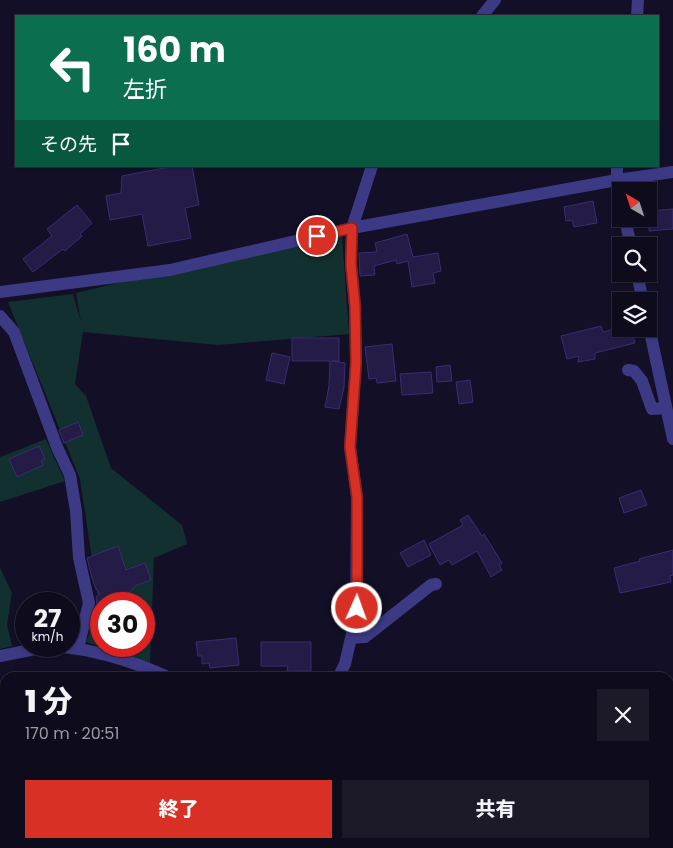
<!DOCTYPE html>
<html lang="ja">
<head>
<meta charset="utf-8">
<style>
  body { margin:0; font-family:Poppins,"Noto Sans JP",sans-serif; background:#1c1929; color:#f1f3f6; height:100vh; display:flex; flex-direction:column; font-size:19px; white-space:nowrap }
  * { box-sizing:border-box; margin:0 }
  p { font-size:16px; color:#9b9ba3 }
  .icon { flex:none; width:28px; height:28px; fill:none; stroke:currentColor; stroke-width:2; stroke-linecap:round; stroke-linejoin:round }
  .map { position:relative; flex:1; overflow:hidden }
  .drawer { position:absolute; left:0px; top:672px; width:674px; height:176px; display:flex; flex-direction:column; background:#0e0b1c; border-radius:15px 15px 0 0; box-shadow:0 1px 4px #0004,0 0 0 1px #2e2b3b }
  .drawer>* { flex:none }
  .guide { position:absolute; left:15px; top:15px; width:644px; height:152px; border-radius:0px; box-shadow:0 1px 4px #0004,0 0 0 1px #2e2b3b; background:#0b6e4f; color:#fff; overflow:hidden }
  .needle { width:32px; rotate:321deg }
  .fabs { position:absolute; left:612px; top:182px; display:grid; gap:10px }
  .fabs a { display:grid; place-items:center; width:45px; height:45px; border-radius:0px; background:#0e0b1c; box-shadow:0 1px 4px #0004,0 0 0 1px #2e2b3b; font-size:25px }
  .speed { position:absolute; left:15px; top:592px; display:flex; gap:10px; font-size:25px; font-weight:700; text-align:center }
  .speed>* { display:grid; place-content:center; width:65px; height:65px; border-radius:50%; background:#0e0b1c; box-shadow:0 1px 4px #0004,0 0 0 1px #2e2b3b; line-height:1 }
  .speed small { font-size:12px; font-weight:400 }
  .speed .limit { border:8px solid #d22; background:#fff; color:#111 }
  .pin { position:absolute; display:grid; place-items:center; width:42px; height:42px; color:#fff; margin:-21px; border:2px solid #fff; border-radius:50%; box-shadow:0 1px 5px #0007 }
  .me { position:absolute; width:55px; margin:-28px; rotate:2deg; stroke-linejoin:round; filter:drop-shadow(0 0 4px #0008) }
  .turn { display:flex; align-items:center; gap:18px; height:105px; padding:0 25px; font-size:22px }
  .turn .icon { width:65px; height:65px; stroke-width:2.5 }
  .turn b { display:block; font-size:35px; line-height:42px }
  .then { display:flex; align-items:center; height:48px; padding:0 25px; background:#0003; gap:10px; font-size:19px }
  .round { display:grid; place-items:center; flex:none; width:52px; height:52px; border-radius:0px; background:#1c1929 }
  .overview { display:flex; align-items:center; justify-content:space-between; height:85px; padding:0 25px }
  h1 { font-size:30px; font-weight:800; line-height:38px }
  .cta { display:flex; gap:10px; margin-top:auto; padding:10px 25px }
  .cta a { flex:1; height:58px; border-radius:0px; background:#d93025; color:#fff; font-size:20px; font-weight:800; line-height:58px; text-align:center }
  .cta a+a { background:#1c1929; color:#f1f3f6 }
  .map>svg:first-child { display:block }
  .green { fill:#12302f; fill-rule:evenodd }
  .building { fill:#241b47; stroke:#3b2d73 }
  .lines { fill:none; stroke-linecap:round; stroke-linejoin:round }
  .minor { stroke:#3d3a85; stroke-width:12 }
  .route-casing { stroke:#8d1f18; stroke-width:12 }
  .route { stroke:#d93025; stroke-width:9 }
</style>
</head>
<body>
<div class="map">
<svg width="673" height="848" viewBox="0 0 673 848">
  <rect width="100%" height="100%" fill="#130f26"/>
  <path class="green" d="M342,235L349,334L218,345L83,332L75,384L86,396L111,468L182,525L187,544L154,558L150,663L86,642L99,606L80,479L8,302L73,294L81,322L76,293L213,260ZM101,604H144V646H101Z
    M46,439L65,481L0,502V457Z
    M0,568L12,593L7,625L12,646L0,649Z
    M0,771L5,774V844H166L169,848H0Z"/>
  <path class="building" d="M175,166H192L199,205L185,208L191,238L148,246L142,214L110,220L106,196L121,193L122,176Z
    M593,201L597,223L574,227L572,220L566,221L564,207Z
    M77,205L92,223L80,234L82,236L65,251L63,249L33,272L23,259L52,236L47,229Z
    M673,209V229L649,231V211Z
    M407,234L413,257L438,253L441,271L433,273L435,283L412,287L408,261L397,264L396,260L374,266L375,275L360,276L359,253L377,252L375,243Z
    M601,326L603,332L615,329H631L635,343L595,353V359L578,362L579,356L567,359L561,336Z
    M292,338H339V361H332L345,363L344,387L339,409L325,407L329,386L330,361H292Z
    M392,344L396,381L377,383L376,378L369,379L365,347Z
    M272,353L290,357L284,384L266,380Z
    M450,365L452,381L437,382L436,367Z
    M431,372L433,393L402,395L400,374Z
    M470,380L473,402L459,404L456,382Z
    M78,422L83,435L64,443L59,430Z
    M39,446L45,459L41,461L43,465L17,477L9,459Z
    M641,490L647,505L624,513L619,498Z
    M468,515L482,536L484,534L502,563L499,565L502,570L491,577L477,551L452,565L449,560L440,565L429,544L463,525L460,520Z
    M424,540L431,555L408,567L400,553Z
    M118,546L126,570L145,563L151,580L137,585L116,604H97L96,597L100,594L96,589L92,578L87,558Z
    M673,550V575L670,576L671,582L620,593L614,568L640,561L639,559Z
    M236,638L239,665L210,668L209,663L202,664V656H198L196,642Z
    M261,642H311V671H287L288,666H261Z"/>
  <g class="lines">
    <path class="minor" d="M482,16L495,0
      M637,16L638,0
      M617,166V180L621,201
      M625,219L631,246
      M637,274L643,301
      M0,292L170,270L352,228L617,180L673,172
      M0,316L14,332L57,447L70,475L76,511L79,558L89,603L78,648
      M649,327L673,439
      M628,370L634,371L642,381L652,409L666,408
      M351,638L365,637L431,585L436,584
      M53,646C93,649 133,661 170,678
      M0,656L51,646
      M338,678L345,664L356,616L357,497L350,447L356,363L355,306L351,264L352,228L372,166
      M669,785L673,788
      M590,844L600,848
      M304,848L314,847
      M616,848L619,844"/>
  </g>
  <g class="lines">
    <defs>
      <path id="route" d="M317,236L352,228L351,264L355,306L356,363L350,447L357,497V608"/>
    </defs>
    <use href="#route" class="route-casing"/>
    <use href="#route" class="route"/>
  </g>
</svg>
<div class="fabs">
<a><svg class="needle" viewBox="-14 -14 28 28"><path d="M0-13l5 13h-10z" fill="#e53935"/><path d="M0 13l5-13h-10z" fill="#9b9ba3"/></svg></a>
<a><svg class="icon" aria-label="search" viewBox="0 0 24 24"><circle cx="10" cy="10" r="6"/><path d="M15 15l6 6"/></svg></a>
<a><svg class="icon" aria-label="layers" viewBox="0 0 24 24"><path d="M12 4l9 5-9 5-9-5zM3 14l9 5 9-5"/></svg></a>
</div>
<div class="speed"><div>27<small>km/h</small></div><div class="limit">30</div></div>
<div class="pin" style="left:317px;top:236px;background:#d93025"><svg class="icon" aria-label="arrive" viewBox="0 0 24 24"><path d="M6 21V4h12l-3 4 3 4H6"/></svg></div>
<svg class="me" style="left:357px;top:608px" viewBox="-20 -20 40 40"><circle r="17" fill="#d93025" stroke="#fff" stroke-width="3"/><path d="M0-11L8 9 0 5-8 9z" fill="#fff"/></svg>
<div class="guide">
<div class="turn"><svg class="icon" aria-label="left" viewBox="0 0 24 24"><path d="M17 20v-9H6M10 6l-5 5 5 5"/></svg><div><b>160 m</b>左折</div></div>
<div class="then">その先<svg class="icon" aria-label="arrive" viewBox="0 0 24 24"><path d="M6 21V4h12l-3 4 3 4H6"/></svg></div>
</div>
<section class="drawer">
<div class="overview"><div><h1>1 分</h1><p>170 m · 20:51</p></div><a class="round"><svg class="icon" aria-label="close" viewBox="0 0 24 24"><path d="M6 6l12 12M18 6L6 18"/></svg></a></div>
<div class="cta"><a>終了</a><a>共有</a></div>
</section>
</div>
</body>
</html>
